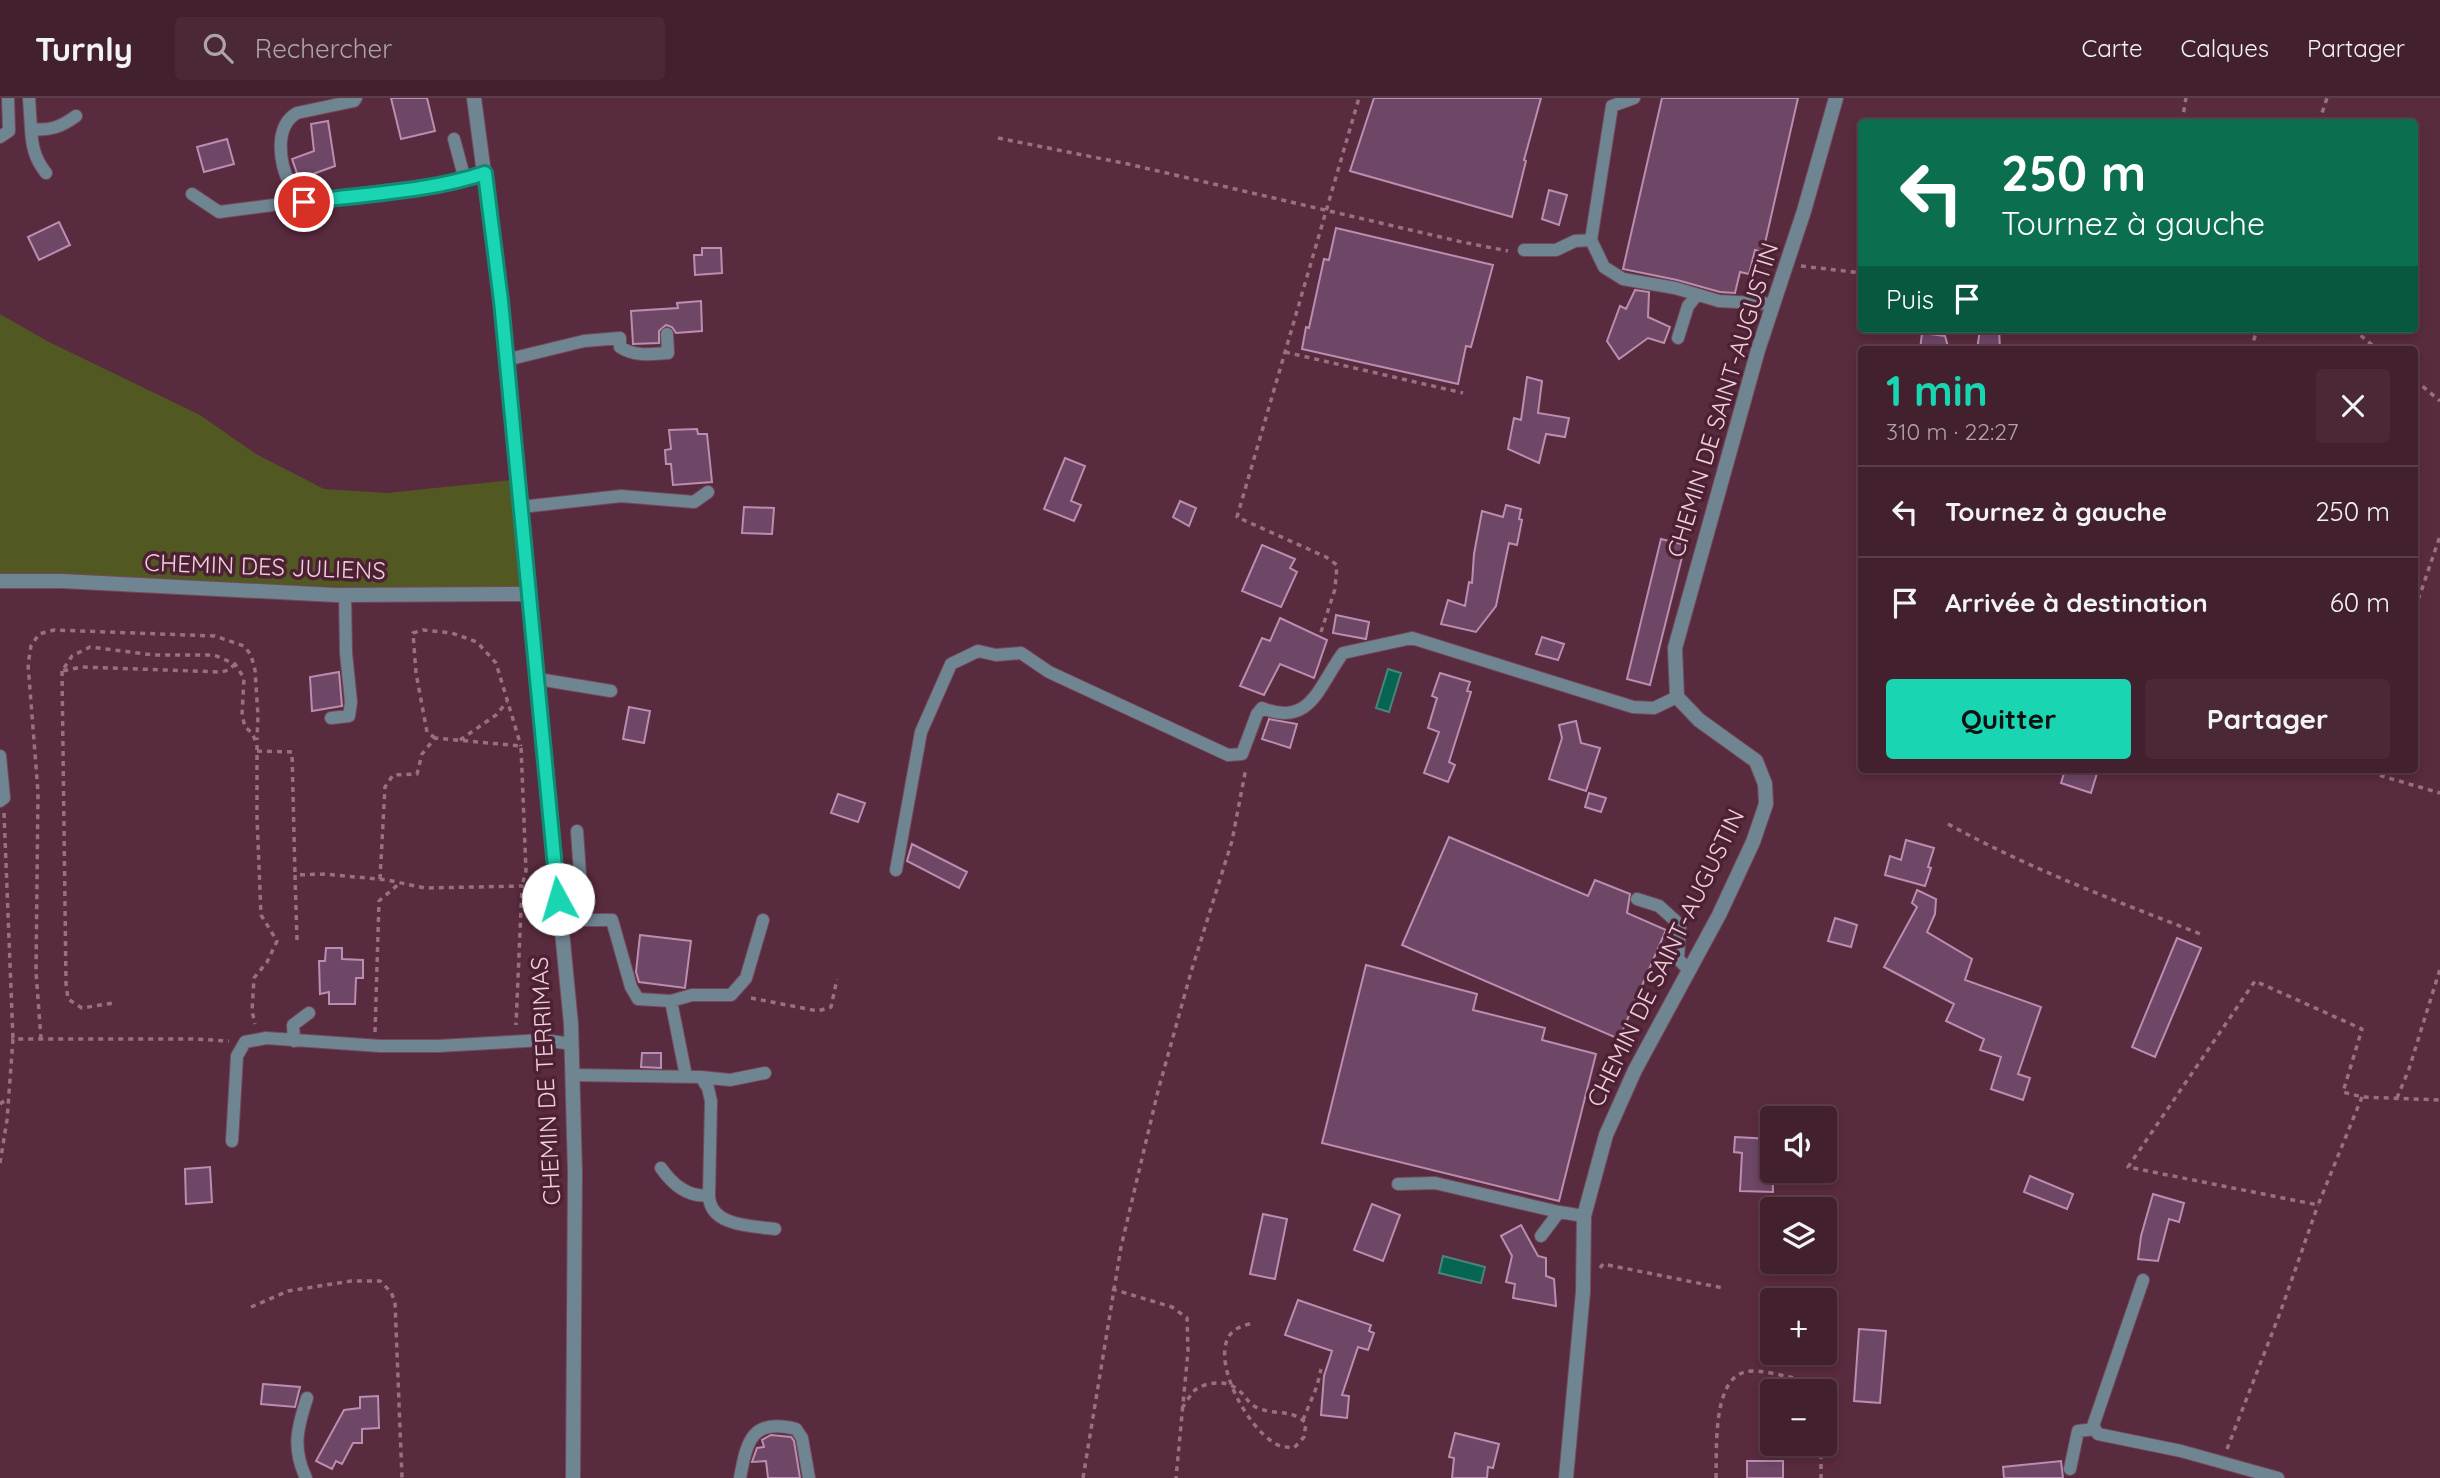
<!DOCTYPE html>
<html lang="fr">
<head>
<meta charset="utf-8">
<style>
  body { margin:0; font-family:Quicksand,sans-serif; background:#4a2836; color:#f1f3f6; height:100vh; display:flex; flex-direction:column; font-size:26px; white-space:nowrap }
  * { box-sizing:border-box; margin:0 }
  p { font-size:23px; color:#afa3aa }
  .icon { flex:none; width:38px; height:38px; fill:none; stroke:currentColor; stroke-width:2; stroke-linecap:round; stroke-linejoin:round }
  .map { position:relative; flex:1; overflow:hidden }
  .sheet { position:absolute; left:1858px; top:248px; width:560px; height:427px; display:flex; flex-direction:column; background:#43202e; border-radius:7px; box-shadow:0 4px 10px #0003,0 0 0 2px #5b3e4a }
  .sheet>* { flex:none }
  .guide { position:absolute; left:1858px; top:21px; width:560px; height:214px; border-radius:7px; box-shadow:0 4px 10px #0003,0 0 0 2px #5b3e4a; background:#0b6e4f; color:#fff; overflow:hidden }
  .controls { position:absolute; left:1760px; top:1008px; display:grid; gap:14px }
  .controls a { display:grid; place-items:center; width:77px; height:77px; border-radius:7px; background:#43202e; box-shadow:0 4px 10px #0003,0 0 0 2px #5b3e4a; font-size:35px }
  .pin { position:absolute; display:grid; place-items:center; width:60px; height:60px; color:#fff; margin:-30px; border:4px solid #fff; border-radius:50%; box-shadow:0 2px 7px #0007 }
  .me { position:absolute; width:77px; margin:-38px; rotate:354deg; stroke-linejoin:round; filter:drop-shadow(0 0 5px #0008) }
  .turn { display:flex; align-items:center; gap:24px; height:147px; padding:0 28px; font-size:32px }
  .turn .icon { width:91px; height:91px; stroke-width:2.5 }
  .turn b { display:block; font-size:49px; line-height:60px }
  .then { display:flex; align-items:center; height:66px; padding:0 28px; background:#0003; gap:14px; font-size:26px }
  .round { display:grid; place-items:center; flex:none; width:74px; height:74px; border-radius:7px; background:#4a2836 }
  .summary { display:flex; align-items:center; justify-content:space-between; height:119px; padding:0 28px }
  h1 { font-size:42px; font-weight:800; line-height:52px; color:#19d5b2 }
  .action { display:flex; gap:14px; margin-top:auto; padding:14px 28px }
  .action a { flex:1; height:80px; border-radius:7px; background:#19d5b2; color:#111; font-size:28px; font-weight:800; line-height:80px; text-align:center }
  .action a+a { background:#4a2836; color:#f1f3f6 }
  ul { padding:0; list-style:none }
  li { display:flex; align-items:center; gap:21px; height:91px; padding:0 28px; border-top:2px solid #5b3e4a }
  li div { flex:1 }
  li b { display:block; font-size:26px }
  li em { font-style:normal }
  header { display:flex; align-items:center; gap:42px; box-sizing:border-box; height:98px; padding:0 35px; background:#43202e; border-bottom:2px solid #5b3e4a }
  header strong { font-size:33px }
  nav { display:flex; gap:38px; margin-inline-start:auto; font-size:24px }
  .search { width:490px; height:63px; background:#4a2836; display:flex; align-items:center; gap:18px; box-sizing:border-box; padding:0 24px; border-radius:7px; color:#afa3aa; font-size:26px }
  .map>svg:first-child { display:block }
  .green { fill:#525821 }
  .water { fill:#066452; stroke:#4c847b; stroke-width:2 }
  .building { fill:#6e4666; stroke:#bb8db0; stroke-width:2 }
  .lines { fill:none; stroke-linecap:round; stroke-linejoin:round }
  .lane-casing { stroke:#74495a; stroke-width:14 }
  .street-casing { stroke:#74495a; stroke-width:16 }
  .path { stroke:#987180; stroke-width:3.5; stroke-dasharray:5 5; stroke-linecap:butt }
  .lane { stroke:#6f8592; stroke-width:12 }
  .street { stroke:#6f8592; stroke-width:14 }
  .route-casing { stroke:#108a74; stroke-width:18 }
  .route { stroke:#19d5b2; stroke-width:12 }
  .labels { text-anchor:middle; stroke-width:7; stroke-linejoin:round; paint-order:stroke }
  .street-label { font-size:24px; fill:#eed0db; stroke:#4d2034 }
</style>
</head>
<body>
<header>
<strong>Turnly</strong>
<div class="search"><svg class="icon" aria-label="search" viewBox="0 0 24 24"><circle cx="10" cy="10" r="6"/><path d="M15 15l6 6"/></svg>Rechercher</div>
<nav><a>Carte</a><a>Calques</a><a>Partager</a></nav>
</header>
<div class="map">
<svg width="2440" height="1380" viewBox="0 0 2440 1380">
  <rect width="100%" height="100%" fill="#592b3e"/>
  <path class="green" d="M0,216L47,243L200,317L256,356L324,391L387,395L512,382L523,493L337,489L26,475L0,479Z"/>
  <path class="water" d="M1388,571L1401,575L1389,614L1376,610Z
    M1443,1158L1485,1169L1481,1185L1439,1175Z"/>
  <path class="building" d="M391,0H427L435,33L401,41Z
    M1374,0H1541L1524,62L1526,63L1512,119L1350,73Z
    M1662,0H1798L1763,154L1755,152L1749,176L1740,174L1735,195L1720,194L1677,182L1623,171Z
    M328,23L335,68L299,81L292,61L314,53L311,26Z
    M227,41L234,66L204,74L197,49Z
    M1549,92L1567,97L1559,127L1542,121Z
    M59,124L70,147L39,162L28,139Z
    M1336,130L1493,167L1471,249L1466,248L1458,286L1302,251L1306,229L1309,230L1324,161L1329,162Z
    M702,150H721L722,175L695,177L694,157H702Z
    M1635,192L1649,194L1648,219L1670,229L1664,245L1648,240L1619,261L1607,243L1620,208L1626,211Z
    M701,203L702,233L676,235L672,229L666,227L659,233V245L633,246L631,213L678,210L677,205Z
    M1980,231H1999L2000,252H1977Z
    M1922,235L1945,238L1949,252H1920Z
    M1527,279L1542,283L1538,315L1569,320L1565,339L1546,336L1539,365L1508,351L1514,320L1521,322Z
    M697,331L698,336H707L712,384L673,387L671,366H666L665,352L671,351L669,332Z
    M1065,360L1085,368L1071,403L1081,407L1074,423L1044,411Z
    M1180,403L1196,410L1189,428L1173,419Z
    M1506,407L1521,411L1519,421L1522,422L1517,447L1509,445L1496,508L1476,534L1441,526L1448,502L1465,508L1469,484L1472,485L1474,456L1482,413L1503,419Z
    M744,409L774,410L772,436L742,435Z
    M1661,441L1685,447L1650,587L1627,581Z
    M1262,447L1295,461L1290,470L1297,474L1281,509L1242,493Z
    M1336,517L1369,524L1366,541L1333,535Z
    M1280,520L1327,542L1314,580L1280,566L1264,597L1240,588L1262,540L1270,543Z
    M1542,539L1564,546L1558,562L1536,556Z
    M339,574L342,608L312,613L310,579Z
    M1440,575L1470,584L1467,593L1471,594L1449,664L1455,667L1448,684L1424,675L1439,634L1428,630L1437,600L1432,598Z
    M629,609L650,613L644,645L623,641Z
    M1269,621L1297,626L1290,650L1262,641Z
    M1576,623L1581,645L1600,650L1586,693L1549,681L1562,640L1559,627Z
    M2065,672H2098L2091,695L2061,685Z
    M1589,695L1606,700L1601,714L1585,709Z
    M838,696L865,705L858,724L831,715Z
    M1449,739L1588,798L1595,782L1630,796L1627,815L1666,832L1619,941L1402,847Z
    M1906,742L1934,750L1928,769L1931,770L1925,788L1885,777L1890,758L1901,762Z
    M912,746L967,774L959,790L907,763Z
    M1917,792L1936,801L1935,816L1927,834L1972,861L1965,882L2041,909L2018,976L2030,980L2023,1002L1991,991L2001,959L1980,952L1984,941L1946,923L1954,906L1884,869L1917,809L1912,805Z
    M1835,820L1857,827L1851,849L1828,843Z
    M640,837L691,843L685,890L639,884L636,874Z
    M2177,840L2201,850L2155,959L2132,949Z
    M326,850H342V861L363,862V880H356L355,906H329V894L320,896L319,863H325Z
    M1366,867L1477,896L1473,912L1545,930L1542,942L1596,956L1559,1103L1322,1045Z
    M642,955H661V970L641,969Z
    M1735,1039L1772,1041L1773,1094L1740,1093L1742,1055L1734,1054Z
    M210,1069L212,1104L186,1106L185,1071Z
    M2030,1078L2073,1096L2067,1111L2024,1094Z
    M2153,1096L2184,1105L2179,1124L2169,1121L2158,1163L2138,1161L2141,1138Z
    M1372,1106L1400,1117L1383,1163L1354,1152Z
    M1263,1116L1287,1121L1275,1181L1250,1176Z
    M1521,1127L1538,1158L1546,1160V1178L1554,1181L1556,1208L1513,1200L1515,1186L1506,1184L1512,1158L1501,1138Z
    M1298,1202L1371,1227L1369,1233L1374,1235L1368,1252L1358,1249L1342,1297L1349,1298L1347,1320L1321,1317L1324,1278L1332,1253L1285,1237Z
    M1859,1231L1886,1233L1880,1305L1854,1303Z
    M263,1286L300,1289L295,1309L261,1306Z
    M378,1298L379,1330L362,1331V1345H353L342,1366L336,1363L332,1371L316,1363L344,1312L360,1310V1299Z
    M1455,1335L1499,1346L1493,1370L1488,1369L1487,1380H1452L1454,1360L1449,1359Z
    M771,1337L791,1339L794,1343L800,1380H768L766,1363L752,1364L757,1350L764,1349L762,1342Z
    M1747,1363H1783V1380H1747Z
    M2061,1363L2063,1380H2004L2003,1369Z"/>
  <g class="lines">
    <defs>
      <path id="lane" d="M29,0L31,31C50,33 61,29 76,18
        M31,31C32,49 35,61 46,75
        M0,39L9,33L8,0
        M454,41L465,82
        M192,96L219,114L437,86L465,82L485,75
        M304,104C300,98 294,92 290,86C279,65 274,28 297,15L354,3L356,0
        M1591,142L1612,8L1634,0
        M1524,152H1556L1575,143L1591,142L1604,169L1623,181L1675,190L1719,203L1774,206
        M1678,240L1688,208L1697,197
        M506,262L584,243L620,240V249C635,259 651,256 668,255L667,236
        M521,409L621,398L694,404L708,394
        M538,581L611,593
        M331,620L349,618L351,604L346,555L345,497
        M0,658L4,700L0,703
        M896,772L921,634L951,566L978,553L996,557L1021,555L1049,574L1228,657L1242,656L1257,616L1262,610C1311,630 1319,587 1343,555L1412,540L1633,609L1654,610L1677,599
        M1637,801L1659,808L1680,827L1678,861L1688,871
        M571,822H575L581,815L582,805L577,733
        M575,822H612L631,889L638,901L671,903L692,897H731L746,880L763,822
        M671,903L686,978
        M294,943L293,927L309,915
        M573,977L701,979L708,990L711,1003L709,1097C688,1100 673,1087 661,1070
        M701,979L730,982L765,975
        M232,1043L237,958L245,944L266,940L380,948H438L543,942L572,946
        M1398,1086L1435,1085L1559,1114
        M709,1097C709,1128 751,1128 775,1131
        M1541,1138L1559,1114L1584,1118
        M2143,1182L2093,1328L2098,1336L2181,1353L2278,1380
        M2070,1371L2078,1333L2095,1331
        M306,1380C292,1350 297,1331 307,1300
        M740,1380C747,1342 752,1320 796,1331L802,1340L809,1380"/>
      <path id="street" d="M474,0L501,203L571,926L575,1075L573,1380
        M0,483H62L336,497L529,496
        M1566,1380L1583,1194L1584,1118L1606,1037L1635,972L1719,817L1753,744L1766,706L1765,686L1756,663L1699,622L1677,599L1675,550L1758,252L1804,113L1836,0"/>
    </defs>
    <use href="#lane" class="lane-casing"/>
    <use href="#street" class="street-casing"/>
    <path class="path" d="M2182,24L2186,0
      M2319,24L2327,0
      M998,40L1128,66L1462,144L1508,153
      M1801,168L1862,175
      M2353,231L2378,252
      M2251,252L2257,231
      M1285,254L1463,295
      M2415,282L2440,303
      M2415,511L2440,438
      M1321,534L1335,491L1337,467L1326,459L1237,419L1359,0
      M235,566L229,572L221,574L82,569L62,573L72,558L90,549L154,557H214L235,566L244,580L242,617L245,629L252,635L257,646V719L261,817L277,843L267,864L254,880L252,913L255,926
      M62,573L66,886L68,901L82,910L113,905
      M435,640L427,634L416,575L413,535L423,532L452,535L477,544L496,565L521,648
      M460,642L496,617L507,604
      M257,653L292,654L295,777
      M2372,672L2375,676L2440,695
      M4,715L13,941
      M1948,726C2030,771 2116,803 2203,837
      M380,781L385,689L393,677L417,676L422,656L435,640L521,648L526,773L522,788
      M297,842L295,777L325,776L387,782L425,790L522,788L516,927
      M751,900L818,913L831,909L837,881
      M375,934L379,803L400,785
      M41,941L36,874L38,694L28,566L31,548L39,536L54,532L215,538L244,548L251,557L255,572L258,618L257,642
      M2362,999L2318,1107L2128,1069L2255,883L2362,931L2343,994L2362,999L2440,1002
      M2397,1000L2409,971L2440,871
      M0,1006L8,1000
      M0,1065L7,1022L13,941H193L229,943
      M1600,1170L1603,1166L1723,1190
      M1112,1191L1172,1209L1187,1220L1188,1253L1176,1380
      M251,1209L288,1193L351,1183H380L391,1194L395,1204L402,1380
      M1182,1310C1186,1305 1190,1297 1195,1292C1206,1284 1225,1282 1236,1290C1246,1297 1247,1306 1260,1311C1278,1317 1291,1311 1306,1325L1304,1339L1294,1350C1286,1349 1279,1349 1273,1344C1248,1329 1212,1266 1229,1238C1234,1230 1244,1227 1253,1225
      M1303,1322L1317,1288L1321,1271
      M1821,1346V1380
      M2227,1351L2280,1215L2318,1107
      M1083,1380L1121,1149L1158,993L1191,874L1232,743L1246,670
      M1716,1380C1717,1353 1712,1282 1745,1274C1759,1270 1790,1280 1805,1282L1814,1293"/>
    <use href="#lane" class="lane"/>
    <use href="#street" class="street"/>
  </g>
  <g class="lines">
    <defs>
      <path id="route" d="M304,104C364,96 428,94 485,75L501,203L558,801"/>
    </defs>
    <use href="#route" class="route-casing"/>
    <use href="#route" class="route"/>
  </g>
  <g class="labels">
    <g class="street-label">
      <text transform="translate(1723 302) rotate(-73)" y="8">CHEMIN DE SAINT-AUGUSTIN</text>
      <text transform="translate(265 469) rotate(2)" y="8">CHEMIN DES JULIENS</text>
      <text transform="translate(1666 860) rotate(-64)" y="8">CHEMIN DE SAINT-AUGUSTIN</text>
      <text transform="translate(546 983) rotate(-93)" y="8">CHEMIN DE TERRIMAS</text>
    </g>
  </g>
</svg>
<div class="controls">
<a><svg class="icon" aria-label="sound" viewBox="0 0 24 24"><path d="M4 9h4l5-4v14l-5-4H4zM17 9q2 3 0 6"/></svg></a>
<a><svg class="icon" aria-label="layers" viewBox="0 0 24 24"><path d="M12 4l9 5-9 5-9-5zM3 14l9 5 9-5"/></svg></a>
<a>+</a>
<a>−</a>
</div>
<div class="pin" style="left:304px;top:104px;background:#d93025"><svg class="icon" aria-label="arrive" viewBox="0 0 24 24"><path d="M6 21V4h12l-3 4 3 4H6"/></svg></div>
<svg class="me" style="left:558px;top:801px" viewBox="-20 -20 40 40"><circle r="19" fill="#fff"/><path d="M0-13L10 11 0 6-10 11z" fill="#19d5b2"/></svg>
<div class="guide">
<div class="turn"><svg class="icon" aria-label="left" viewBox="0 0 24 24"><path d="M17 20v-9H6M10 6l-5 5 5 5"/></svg><div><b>250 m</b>Tournez à gauche</div></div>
<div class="then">Puis<svg class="icon" aria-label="arrive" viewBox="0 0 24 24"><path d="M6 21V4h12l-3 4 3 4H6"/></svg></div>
</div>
<section class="sheet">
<div class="summary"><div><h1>1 min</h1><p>310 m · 22:27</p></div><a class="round"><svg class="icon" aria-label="close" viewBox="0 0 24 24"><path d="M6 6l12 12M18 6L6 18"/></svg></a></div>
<ul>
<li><svg class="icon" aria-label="left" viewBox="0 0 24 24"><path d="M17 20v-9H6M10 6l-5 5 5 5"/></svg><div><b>Tournez à gauche</b></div><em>250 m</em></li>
<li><svg class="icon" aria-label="arrive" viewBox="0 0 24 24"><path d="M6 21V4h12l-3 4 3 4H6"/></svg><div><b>Arrivée à destination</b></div><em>60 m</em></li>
</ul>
<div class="action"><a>Quitter</a><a>Partager</a></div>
</section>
</div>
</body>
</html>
